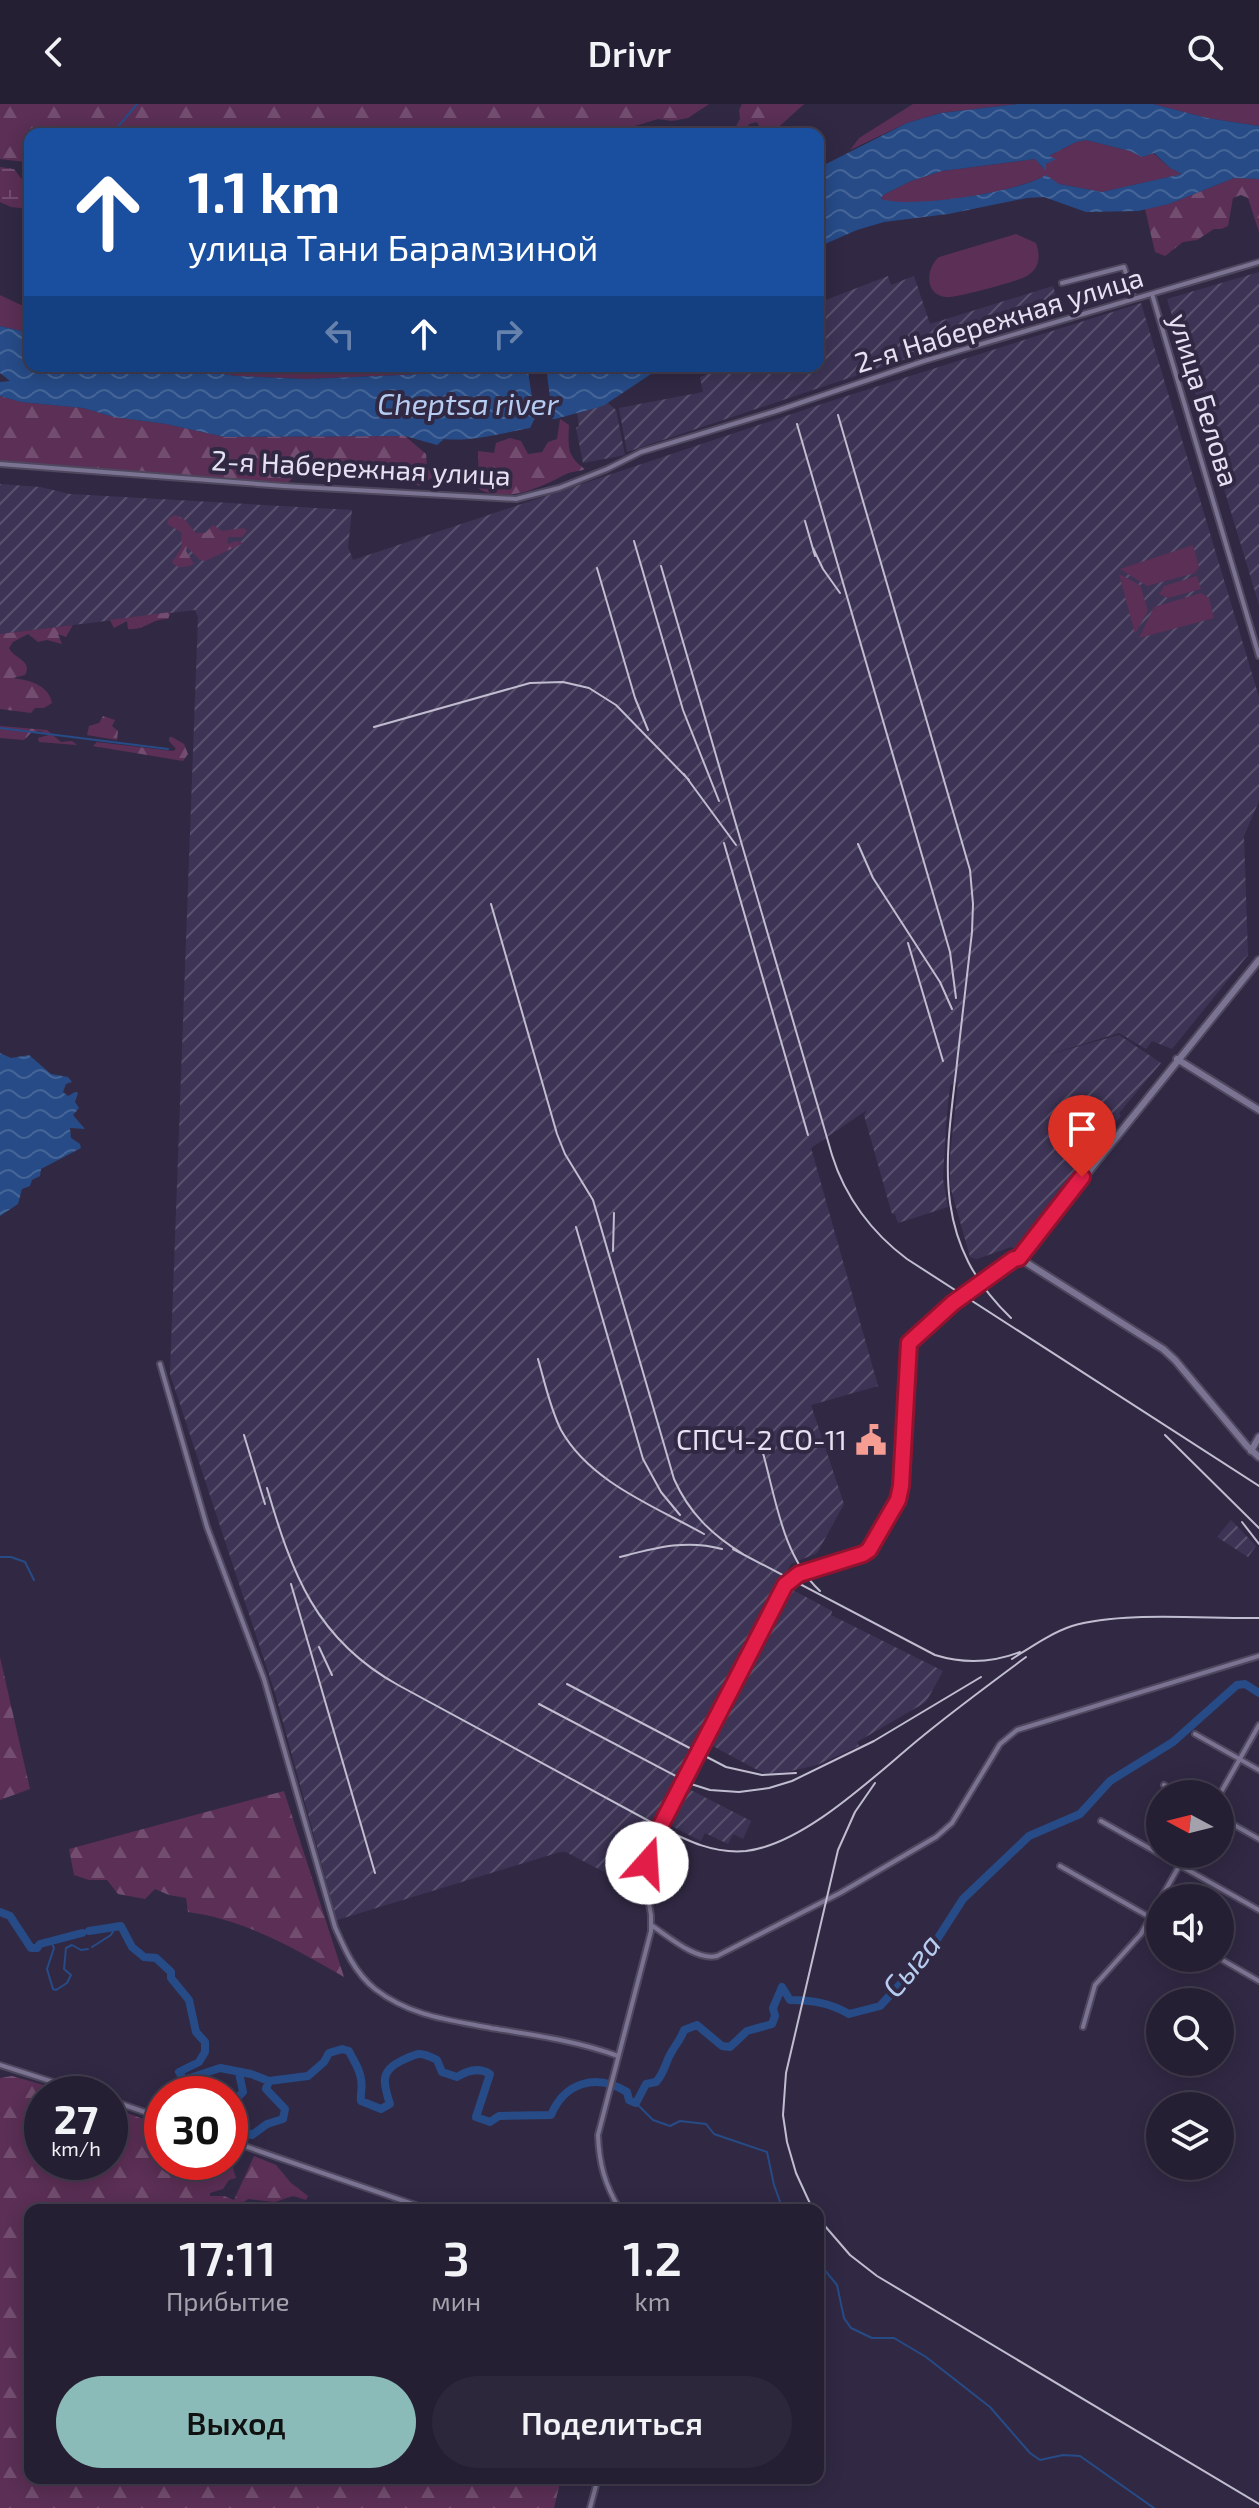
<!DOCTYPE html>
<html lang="ru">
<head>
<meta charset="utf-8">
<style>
  body { margin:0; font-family:"Exo 2",sans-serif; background:#2d273b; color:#f1f3f6; height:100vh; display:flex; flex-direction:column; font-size:30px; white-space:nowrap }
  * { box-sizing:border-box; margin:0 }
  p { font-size:26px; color:#a3a2ac }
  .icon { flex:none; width:44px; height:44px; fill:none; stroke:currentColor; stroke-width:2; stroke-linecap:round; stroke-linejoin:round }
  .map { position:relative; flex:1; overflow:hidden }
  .sheet { position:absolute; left:24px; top:2100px; width:800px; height:280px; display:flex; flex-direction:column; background:#251f33; border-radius:16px; box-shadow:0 4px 20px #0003,0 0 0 2px #423d4e }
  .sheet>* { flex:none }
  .banner { position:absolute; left:24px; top:24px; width:800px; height:244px; border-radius:16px; box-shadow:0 4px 20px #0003,0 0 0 2px #423d4e; background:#1a4fa0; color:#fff; overflow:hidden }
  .needle { width:52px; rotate:277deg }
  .buttons { position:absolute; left:1146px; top:1676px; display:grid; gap:16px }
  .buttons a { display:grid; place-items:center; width:88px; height:88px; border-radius:50%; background:#251f33; box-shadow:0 4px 20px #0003,0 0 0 2px #423d4e; font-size:40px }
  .speed { position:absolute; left:24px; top:1972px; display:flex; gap:16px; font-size:40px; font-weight:700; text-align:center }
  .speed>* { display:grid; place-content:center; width:104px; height:104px; border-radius:50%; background:#251f33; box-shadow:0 4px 20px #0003,0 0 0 2px #423d4e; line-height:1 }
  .speed small { font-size:20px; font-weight:400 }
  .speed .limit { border:12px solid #d22; background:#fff; color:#111 }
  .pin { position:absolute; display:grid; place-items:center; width:68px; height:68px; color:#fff; margin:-82px -34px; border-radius:50% 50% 50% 0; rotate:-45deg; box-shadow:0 0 8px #0007 }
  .pin .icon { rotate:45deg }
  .me { position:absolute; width:88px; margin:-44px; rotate:19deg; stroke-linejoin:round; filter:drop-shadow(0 0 6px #0008) }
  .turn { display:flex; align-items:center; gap:28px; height:168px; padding:0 32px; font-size:36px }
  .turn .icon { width:104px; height:104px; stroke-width:2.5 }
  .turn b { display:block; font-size:56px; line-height:68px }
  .lanes { display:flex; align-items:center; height:76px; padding:0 32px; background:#0003; justify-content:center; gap:40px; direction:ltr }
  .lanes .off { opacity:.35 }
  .eta { display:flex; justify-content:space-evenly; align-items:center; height:136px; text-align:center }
  .eta b { font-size:48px; font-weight:600; line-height:56px }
  .button { display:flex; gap:16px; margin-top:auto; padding:16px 32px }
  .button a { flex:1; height:92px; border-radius:48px; background:#8bbbb9; color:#111; font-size:32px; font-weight:600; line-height:92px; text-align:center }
  .button a+a { background:#2d273b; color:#f1f3f6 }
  header { display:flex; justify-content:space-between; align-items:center; height:104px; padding:0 32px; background:#251f33; font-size:36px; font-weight:600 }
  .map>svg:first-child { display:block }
  .industrial { fill:url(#industrial-furrows) }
  .grass { fill:#5b2f56 }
  .forest { fill:url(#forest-firs) }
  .wetland { fill:url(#wetland-marsh) }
  .water { fill:url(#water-waves); fill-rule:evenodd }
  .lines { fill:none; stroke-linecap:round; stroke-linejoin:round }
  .stream { stroke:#264b87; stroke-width:2 }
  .river { stroke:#264b87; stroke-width:8 }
  .street-casing { stroke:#4e475e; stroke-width:8 }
  .secondary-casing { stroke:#4e475e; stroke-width:10 }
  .street { stroke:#7a7392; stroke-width:4 }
  .secondary { stroke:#7a7392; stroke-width:6 }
  .rail { stroke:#c1bdd0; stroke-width:2 }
  .route-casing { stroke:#92132f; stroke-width:20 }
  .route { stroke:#e11d48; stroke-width:14 }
  .labels { text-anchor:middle; stroke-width:8; stroke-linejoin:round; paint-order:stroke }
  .street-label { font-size:28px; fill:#e5e1f2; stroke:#312944 }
  .poi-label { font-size:28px; fill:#e5e1f2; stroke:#312944; text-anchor:end }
  .water-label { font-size:30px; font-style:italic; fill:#b6ccf0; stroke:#312944 }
</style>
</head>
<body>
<header><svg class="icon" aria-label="back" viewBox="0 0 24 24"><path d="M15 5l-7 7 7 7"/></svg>Drivr<svg class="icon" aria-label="search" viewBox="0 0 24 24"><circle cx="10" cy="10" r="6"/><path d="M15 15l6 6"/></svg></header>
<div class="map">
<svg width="1259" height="2404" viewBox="0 0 1259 2404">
  <defs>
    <pattern id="industrial-furrows" width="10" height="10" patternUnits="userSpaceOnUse" patternTransform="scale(2)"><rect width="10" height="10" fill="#3d3455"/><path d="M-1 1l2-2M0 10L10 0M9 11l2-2" fill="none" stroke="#59516e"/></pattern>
    <pattern id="forest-firs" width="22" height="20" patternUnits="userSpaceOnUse" patternTransform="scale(2)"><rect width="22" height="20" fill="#5b2f56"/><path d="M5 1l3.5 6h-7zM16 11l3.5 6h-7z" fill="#724d6f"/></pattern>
    <pattern id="wetland-marsh" width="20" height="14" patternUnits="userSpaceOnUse" patternTransform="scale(2)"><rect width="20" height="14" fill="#5b2f56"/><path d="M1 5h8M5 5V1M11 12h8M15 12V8" fill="none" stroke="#724d6f"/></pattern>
    <pattern id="water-waves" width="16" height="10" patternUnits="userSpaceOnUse" patternTransform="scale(2)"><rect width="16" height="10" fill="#264b87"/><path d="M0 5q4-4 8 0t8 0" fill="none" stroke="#456598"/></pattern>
  </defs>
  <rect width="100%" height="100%" fill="#312944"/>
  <path class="industrial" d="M1259,168V501L1167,195Z
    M888,172L891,181L914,172L930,220L1053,182L1061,209L924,249L627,348L619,304L703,288L700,273L728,262H818V199Z
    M1141,199L1259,593V697L1244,732L1248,851L1172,945L1152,937L1146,945L1119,929L1037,954L1119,931L1161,959L1119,1009L1121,1012L1071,1071L1073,1074L1015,1146L1011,1143L977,1155L970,1153L950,1082V1052L958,978L950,981L946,1020L943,1075L948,1103L898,1119L895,1110H892L864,1011L867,1006L811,1044L878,1282L811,1301L844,1400L817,1449L791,1460L627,1780L566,1748H560L337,1816L275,1589L170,1270L198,513L195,506L0,530V380L40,383L70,390L352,406L348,443L353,456L828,298Z
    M607,298L616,306L625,351L583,359L576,324L579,322L577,308L603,302Z
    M1231,1416L1256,1442L1248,1453L1217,1433Z
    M791,1485L832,1507L831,1511L943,1567L926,1598L857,1638L859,1642L817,1661L787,1668L765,1670L709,1640L746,1564Z
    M685,1683L751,1717L743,1735L733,1730L728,1740L705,1729L701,1737L667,1720Z"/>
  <path class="grass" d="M913,0H1018L940,9L907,19L850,46L859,34Z
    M1153,0H1259V22L1207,14Z
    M1086,36L1130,47L1142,53L1153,49L1170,64L1183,70L1102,88L1059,80L1043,73C1012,88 915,105 881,96L883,91L911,77L942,67L1035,55L1043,64L1048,58L1049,52L1076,38Z
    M1016,130L1036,139C1039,147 1040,156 1036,163C1034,167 1030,170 1027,172C1019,177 958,193 949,193C924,193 925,165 939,153Z
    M0,191L21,201L30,200V229L0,222Z
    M171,262H513L493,267L307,275L236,272Z
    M1193,441L1199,463L1195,469L1147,482L1120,465Z
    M1119,470L1140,481L1148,507L1135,530Z
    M1197,472L1201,485L1168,494L1159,490L1164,482Z
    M1201,489L1209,494L1214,514L1139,534L1154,503Z"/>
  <path class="forest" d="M0,0H709L688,14L672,17L658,15L609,30H30V76L25,75V58L0,55Z
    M742,0H804L771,30L761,26L757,18L749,20L746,28L740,29L735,24L740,15L739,6Z
    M1234,74L1259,75V128L1248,94L1241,91L1233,94L1228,122L1221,125H1214L1197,136L1183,138L1165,152L1155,148L1145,105L1169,100Z
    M0,292L21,298L83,304L114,313L166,320L225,333L405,332L426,350L427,362L433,373L419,382C407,375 391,362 375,364C368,364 363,370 356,372L354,366L342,365L324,371L297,362L295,372L284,382L0,360Z
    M560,315L569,321C568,344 567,352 585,365C579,368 572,367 566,370C542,383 507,400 479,385L478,347L494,349L496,339L510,334L521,337L528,350L542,348L548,338L557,335Z
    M175,411L184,415L196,429H205L213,421L222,427L244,424L247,427L242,433H228L227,438L229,440L235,437L244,439L205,457L200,456L187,443L186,447L194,460C187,463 177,466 172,458L182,443L181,428L167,420L169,414Z
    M171,508L168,515C152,514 144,527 128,525L127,517L114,524L110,516Z
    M73,521L66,533L58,530L62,540L47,536L38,538L28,530L13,538L9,544C14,555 33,556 25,571L13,574C29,576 49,581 52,599L44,604H35L31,609L0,605V530Z
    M103,612L115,616L112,622L118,627L117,636L87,631L89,622L99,619Z
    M0,622L47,626L61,638L72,637L77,641L39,638L38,634L49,631L40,627L31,629L24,636L0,634Z
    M172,633L184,640L188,650L183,657L93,642L97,638L173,647L176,645L169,637V634Z
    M0,1553L30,1685L0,1696Z
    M284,1687L344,1873C294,1844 246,1816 188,1808L186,1794L169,1791L155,1785L145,1795L118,1790L107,1776H89L74,1771L69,1745Z
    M12,1972L75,1990H42V2058H110V2003L160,2021L162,2058L180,2061L182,2070L206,2058H211L220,2064H233L236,2074L229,2076L223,2085L210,2089V2092H224L234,2096L254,2052L276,2061L291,2079L308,2092L306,2096L293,2092L275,2098L248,2095L234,2106H30V2374H561L554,2404H0V1974Z"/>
  <path class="wetland" d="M0,63L14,65L30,86V105L11,103L0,98Z"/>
  <path class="water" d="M1018,0H1153L1207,14L1259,22V75L1234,74L1169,100L1138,107L1086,108L1044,93L1027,94L948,110L884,118L857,126L818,143V66L824,61L907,19L941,9ZM1086,36L1130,47L1142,53L1154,49L1170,64L1182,70L1102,88L1059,80L1046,71C1020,88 911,105 881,95L883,91L911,77L942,67L1035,55L1046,67V60L1056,55L1049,52L1076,38Z
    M0,222L30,229V262H171L236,272L307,275L493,267L513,262H527L534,305L551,302L546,262H663L603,302L555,315H550L549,312L535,314L530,324C502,329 472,338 444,335L437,341L405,332L225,333L166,320L114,313L83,304L21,298L0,292V278L10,277L0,269Z
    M0,949L11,954L29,951L51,970L68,973L72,978L66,980L63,988L68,992L75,988L78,989L75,998L79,1004L73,1011L85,1025L70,1024L71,1034L80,1040L81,1044L41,1065L40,1072L32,1076L30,1082L22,1085L18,1100L0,1112Z"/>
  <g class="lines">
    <path class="stream" d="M112,30L137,0
      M0,624L168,645
      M0,1453H11L25,1458L34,1476
      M51,1838L54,1844L47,1865L53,1885L56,1886L67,1879L71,1871L64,1865L66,1844L72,1841L81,1846L88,1845
      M92,1843L111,1831L115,1824
      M636,1999L653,2016L670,2022L680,2017L706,2020L714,2030L767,2048L774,2081L783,2106
      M818,2158L837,2181L844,2214L851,2224L872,2234H894L926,2253L990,2303L1030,2349L1040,2356L1063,2351L1080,2352L1154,2404"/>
    <path class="river" d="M0,1808L10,1812L31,1844H37L40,1840L82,1829
      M89,1827L121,1822L132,1843L144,1853L156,1854L171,1868V1874L189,1896L196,1928L205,1938V1948L199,1958L179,1968L184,1976L220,1964L251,1970L269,1977L308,1972L324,1958L329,1949L342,1945L349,1947C353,1956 360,1965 361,1975C363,1983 360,1989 361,1997L381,2005L390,2000C383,1979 380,1967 401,1957C418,1949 419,1947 437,1956L442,1968L457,1973C468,1966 479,1963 490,1970L476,2013L490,2018L499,2012L551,2011C565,1978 596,1969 627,1988L629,1996L636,1999L646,1980L656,1978C665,1968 665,1959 671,1949C676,1940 681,1935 684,1926L697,1921L722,1942L730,1943L747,1927L772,1920L775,1912L773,1904L782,1883L790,1896C812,1896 830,1899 849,1910L880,1902L927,1851L963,1795L1029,1732L1080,1710L1110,1677L1173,1638L1237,1581L1245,1580L1259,1589
      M239,1969L243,1988L233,1998L231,2013L240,2026L252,2031L267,2020L283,2015L285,2005L266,1985L269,1977"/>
    <defs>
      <path id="street" d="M1062,179L1124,163L1134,195
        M1152,190L1259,552
        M0,360L284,382L516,395L559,384L607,365L641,348L776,307L924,257L1259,158
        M160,1260L207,1423L264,1575L335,1823C345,1846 355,1869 375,1885C410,1912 449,1916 491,1924C534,1931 577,1937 618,1952
        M1195,1630L1259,1666
        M1164,1681L1180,1690
        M1220,1690L1259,1621
        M1220,1713L1259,1735
        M1101,1717L1259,1806
        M1060,1762L1160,1819
        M1161,1794L1186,1750
        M651,1821C668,1832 696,1857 717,1852L840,1789L936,1733L952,1719L1000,1640L1017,1626L1259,1552
        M1219,1854L1259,1877
        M1083,1923L1095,1881L1141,1830L1160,1796
        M0,1961L91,1990
        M110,1996L162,2014
        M230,2037L430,2106
        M620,2106C605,2081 599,2060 598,2031L651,1827V1811L645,1778L650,1744L785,1481C804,1457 845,1464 869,1446L898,1396L901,1382L909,1239L953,1199L1014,1155L1018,1154
        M590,2404L598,2374"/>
      <path id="secondary" d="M1259,856L1019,1154L1163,1245L1175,1256L1247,1342L1259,1353
        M1177,955L1259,1006
        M1251,1347L1259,1333"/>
    </defs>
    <use href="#street" class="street-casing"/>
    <use href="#secondary" class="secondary-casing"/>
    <use href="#street" class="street"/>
    <use href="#secondary" class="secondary"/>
    <path class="rail" d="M838,311L970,766L973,800L972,828C967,874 961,921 956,968C944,1064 934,1140 1011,1214
      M797,320L950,848L956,894
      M805,417L815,452
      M634,437L683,606L719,697
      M813,444L823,465L840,489
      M661,462L832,1051C845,1093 872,1129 907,1155L1259,1382
      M597,464L635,594L648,626
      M374,623L530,579L563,578L589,584L616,601L689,676
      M684,670L736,741
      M724,739L808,1031
      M858,740L873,774L940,878L952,905
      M491,800L557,1030L565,1050L593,1096L674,1375C689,1409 712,1431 743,1450
      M908,839L943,957
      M576,1123L643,1355L661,1388L680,1411
      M613,1147L614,1109
      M538,1255C545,1279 550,1304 561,1326C590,1378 654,1402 704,1430
      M244,1331L265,1400
      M1165,1331L1259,1424
      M763,1349C776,1396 783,1453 820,1487
      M267,1384C292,1469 315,1535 398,1581L660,1723C688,1737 714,1750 746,1747C806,1740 877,1669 924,1631C957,1604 991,1579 1026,1553
      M1242,1418L1259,1440
      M733,1445L935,1551C964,1560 992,1559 1020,1548
      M620,1453C655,1444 686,1435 722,1445
      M291,1480L375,1769
      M319,1543L332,1571
      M1012,1555C1031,1543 1051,1529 1072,1522C1121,1507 1206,1515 1259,1514
      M567,1580L726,1663L762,1671L796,1669
      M539,1600L691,1680L710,1686L739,1688L769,1684L792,1677L874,1637L981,1573
      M813,2106L796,2069L787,2038L783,2011L786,1969L838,1746L855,1708L875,1679
      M818,2114L850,2151L877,2172L1259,2400"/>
  </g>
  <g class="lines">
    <defs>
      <path id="route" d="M647,1759L650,1744L660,1723L785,1481L799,1470L863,1450L869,1446L898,1396L901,1382L909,1239L953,1199L1014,1155L1019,1154L1082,1073"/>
    </defs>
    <use href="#route" class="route-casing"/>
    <use href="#route" class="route"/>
  </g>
  <defs>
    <symbol id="civic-bare" viewBox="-9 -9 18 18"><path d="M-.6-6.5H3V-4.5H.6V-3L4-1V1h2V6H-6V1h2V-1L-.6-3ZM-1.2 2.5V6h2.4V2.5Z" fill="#f59c93" stroke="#312944" stroke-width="2.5" paint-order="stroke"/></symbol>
  </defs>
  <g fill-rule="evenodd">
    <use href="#civic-bare" x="849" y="1314" width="44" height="44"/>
  </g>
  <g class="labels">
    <g class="street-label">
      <text transform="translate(999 216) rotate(-17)" y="10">2-я Набережная улица</text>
      <text transform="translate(1204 296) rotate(73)" y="10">улица Белова</text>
      <text transform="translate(361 364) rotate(3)" y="10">2-я Набережная улица</text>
    </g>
    <g class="poi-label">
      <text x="847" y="1346">СПСЧ-2 СО-11</text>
    </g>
    <g class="water-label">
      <text x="468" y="311">Cheptsa river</text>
      <text transform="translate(912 1862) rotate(-50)" y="10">Сыга</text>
    </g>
  </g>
</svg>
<div class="buttons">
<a><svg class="needle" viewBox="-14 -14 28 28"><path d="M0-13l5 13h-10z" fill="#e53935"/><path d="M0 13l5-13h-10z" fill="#a3a2ac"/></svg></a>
<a><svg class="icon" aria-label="sound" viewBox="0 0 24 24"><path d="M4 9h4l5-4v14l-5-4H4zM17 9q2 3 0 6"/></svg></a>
<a><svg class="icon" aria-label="search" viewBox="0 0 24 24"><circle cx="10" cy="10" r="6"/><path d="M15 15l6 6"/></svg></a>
<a><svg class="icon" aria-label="layers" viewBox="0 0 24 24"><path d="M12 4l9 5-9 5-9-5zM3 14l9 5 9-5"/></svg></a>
</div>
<div class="speed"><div>27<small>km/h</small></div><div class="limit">30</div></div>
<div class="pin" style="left:1082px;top:1073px;background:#d93025"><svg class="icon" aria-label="arrive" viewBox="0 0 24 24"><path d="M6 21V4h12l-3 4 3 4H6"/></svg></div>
<svg class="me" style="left:647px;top:1759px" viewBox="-20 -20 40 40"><circle r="19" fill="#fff"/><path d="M0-13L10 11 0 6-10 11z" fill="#e11d48"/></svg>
<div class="banner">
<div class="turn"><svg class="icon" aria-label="ahead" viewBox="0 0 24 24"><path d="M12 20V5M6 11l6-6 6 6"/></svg><div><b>1.1 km</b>улица Тани Барамзиной</div></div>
<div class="lanes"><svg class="icon off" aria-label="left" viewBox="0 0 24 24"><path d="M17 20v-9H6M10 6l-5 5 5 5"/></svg><svg class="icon" aria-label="ahead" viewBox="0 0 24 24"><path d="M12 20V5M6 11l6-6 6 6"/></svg><svg class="icon off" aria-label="right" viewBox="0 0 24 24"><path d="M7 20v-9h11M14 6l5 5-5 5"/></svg></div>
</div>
<section class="sheet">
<div class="eta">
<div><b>17:11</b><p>Прибытие</p></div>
<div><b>3</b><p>мин</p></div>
<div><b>1.2</b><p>km</p></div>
</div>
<div class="button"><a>Выход</a><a>Поделиться</a></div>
</section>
</div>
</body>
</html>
